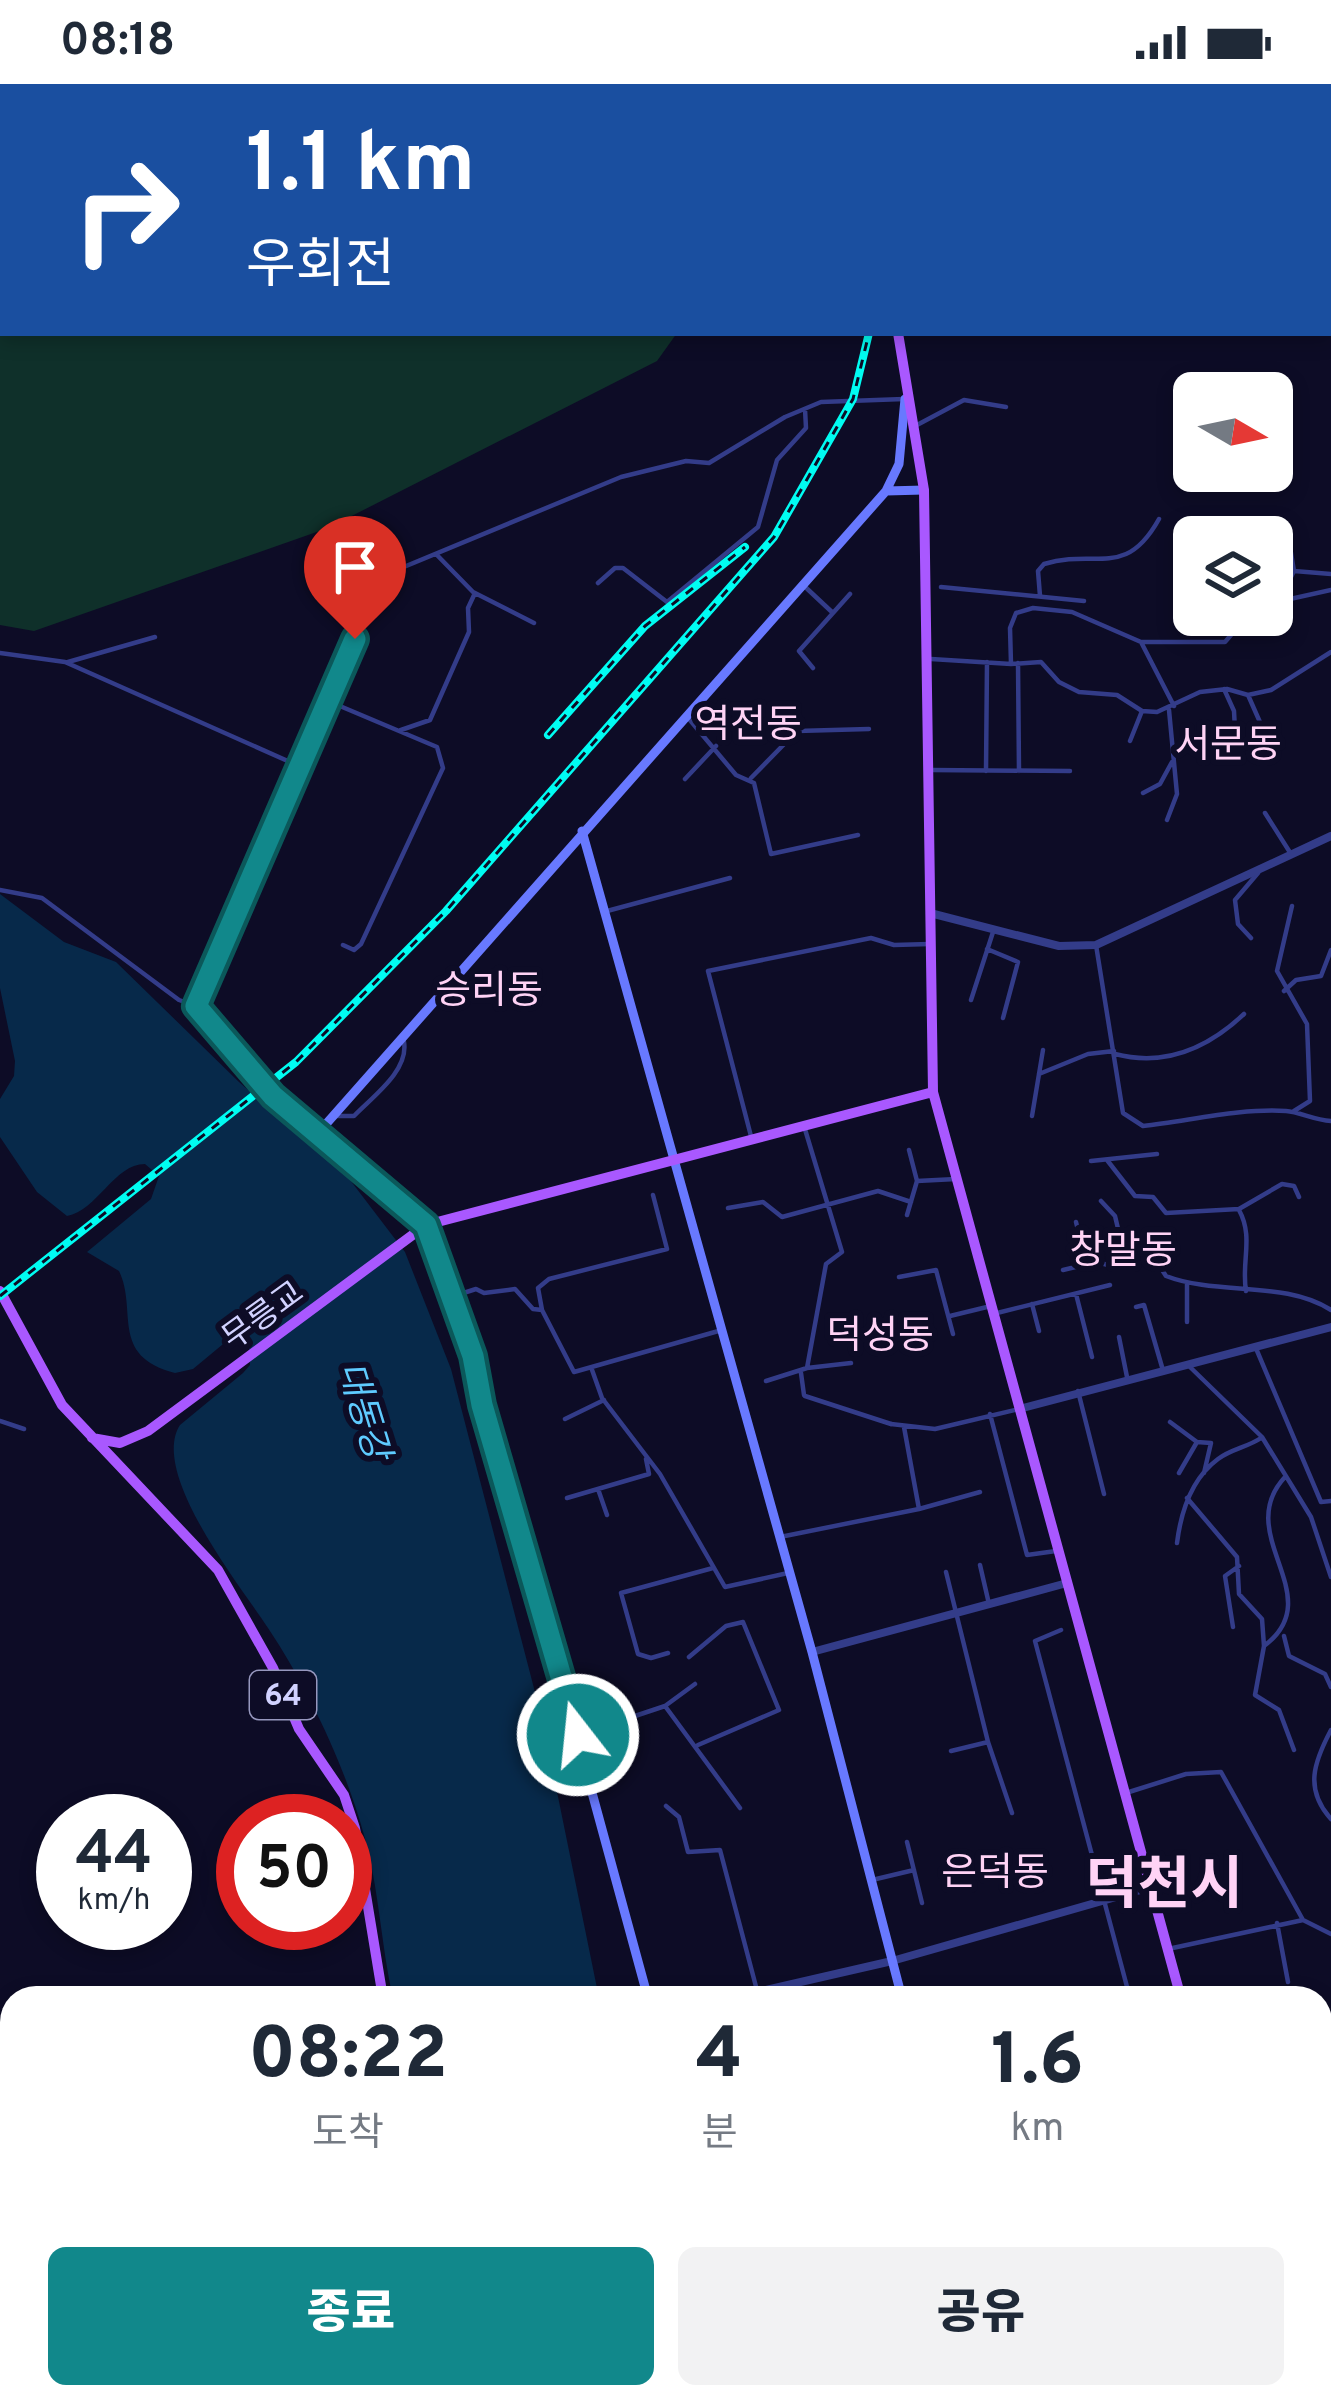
<!DOCTYPE html>
<html lang="ko">
<head>
<meta charset="utf-8">
<style>
  body { margin:0; font-family:Overpass,"Noto Sans KR",sans-serif; background:#f2f2f3; color:#1f2937; height:100vh; display:flex; flex-direction:column; font-size:45px; white-space:nowrap }
  * { box-sizing:border-box; margin:0 }
  p { font-size:39px; color:#747a83 }
  .icon { flex:none; width:66px; height:66px; fill:none; stroke:currentColor; stroke-width:2; stroke-linecap:round; stroke-linejoin:round }
  .map { position:relative; flex:1; overflow:hidden }
  .drawer { position:absolute; left:0px; top:1902px; width:1332px; height:423px; display:flex; flex-direction:column; background:#fff; border-radius:36px 36px 0 0; box-shadow:0 6px 18px #0003 }
  .drawer>* { flex:none }
  .hud { position:absolute; left:0px; top:0px; width:1332px; height:252px; box-shadow:0 6px 18px #0003; background:#1a4fa0; color:#fff; overflow:hidden }
  .needle { width:78px; rotate:99deg }
  .controls { position:absolute; left:1173px; top:288px; display:grid; gap:24px }
  .controls a { display:grid; place-items:center; width:120px; height:120px; border-radius:18px; background:#fff; box-shadow:0 6px 18px #0003; font-size:60px }
  .speed { position:absolute; left:36px; top:1710px; display:flex; gap:24px; font-size:60px; font-weight:700; text-align:center }
  .speed>* { display:grid; place-content:center; width:156px; height:156px; border-radius:50%; background:#fff; box-shadow:0 6px 18px #0003; line-height:1 }
  .speed small { font-size:30px; font-weight:400 }
  .speed .limit { border:18px solid #d22; background:#fff; color:#111 }
  .pin { position:absolute; display:grid; place-items:center; width:102px; height:102px; color:#fff; margin:-123px -51px; border-radius:50% 50% 50% 0; rotate:-45deg; box-shadow:0 0 12px #0007 }
  .pin .icon { rotate:45deg }
  .me { position:absolute; width:132px; margin:-66px; rotate:344deg; stroke-linejoin:round; filter:drop-shadow(0 0 9px #0008) }
  .turn { display:flex; align-items:center; gap:42px; height:252px; padding:0 48px; font-size:54px }
  .turn .icon { width:156px; height:156px; stroke-width:2.5 }
  .turn b { display:block; font-size:84px; line-height:102px }
  .eta { display:flex; justify-content:space-evenly; align-items:center; height:204px; text-align:center }
  .eta b { font-size:72px; font-weight:800; line-height:84px }
  .cta { display:flex; gap:24px; margin-top:auto; padding:24px 48px }
  .cta a { flex:1; height:138px; border-radius:18px; background:#11888b; color:#fff; font-size:48px; font-weight:800; line-height:138px; text-align:center }
  .cta a+a { background:#f2f2f3; color:#1f2937 }
  .status { display:flex; justify-content:space-between; align-items:center; height:84px; padding:0 60px; background:#fff; direction:ltr }
  .status svg { height:33px; fill:currentColor }
  .map>svg:first-child { display:block }
  .green { fill:#0f302a }
  .water { fill:#07294a }
  .lines { fill:none; stroke-linecap:round; stroke-linejoin:round }
  .pedestrian { stroke:#333c89; stroke-width:4.5 }
  .minor { stroke:#333c89; stroke-width:4.5 }
  .tertiary { stroke:#333c89; stroke-width:8 }
  .secondary { stroke:#6879ff; stroke-width:9 }
  .primary { stroke:#a958ff; stroke-width:10 }
  .rail-casing { stroke:#00fcf2; stroke-width:8 }
  .rail { stroke:#0d0c26; stroke-width:3; stroke-dasharray:9; stroke-linecap:butt }
  .route-casing { stroke:#0b585a; stroke-width:30 }
  .route { stroke:#11888b; stroke-width:21 }
  .labels { text-anchor:middle; stroke-width:12; stroke-linejoin:round; paint-order:stroke }
  .shield { fill:#0d0c26; stroke:#9697be; stroke-width:3 }
  .shield-label { font-size:30px; font-weight:bold; fill:#d1d2ff }
  .street-label { font-size:33px; fill:#d1d2ff; stroke:#0d0c26 }
  .water-label { font-size:36px; font-style:italic; fill:#5fcbff; stroke:#0d0c26 }
  .quarter-label { font-size:39px; fill:#ffd3f5; stroke:#0d0c26 }
  .town-label { font-size:57px; font-weight:bold; fill:#ffd3f5; stroke:#0d0c26 }
</style>
</head>
<body>
<div class="status"><b>08:18</b><svg viewBox="0 0 49 12"><path d="M0 12V9h3v3zM5 12V6h3v6zM10 12V3h3v9zM15 12V0h3v12zM26 1h20v11H26zM47 4h2v5h-2z"/></svg></div>
<div class="map">
<svg width="1331" height="2323" viewBox="0 0 1331 2323">
  <rect width="100%" height="100%" fill="#0d0c26"/>
  <path class="green" d="M0,0H721L723,3H3V249H677L657,277L328,444L34,547L0,541Z"/>
  <path class="water" d="M0,810L64,858L116,878L239,998L347,1092L405,1168L451,1285L543,1639L599,1914H393C381,1861 379,1804 364,1751C345,1682 308,1604 268,1544C242,1504 149,1389 180,1341L243,1289L250,1281L249,1264L234,1251L193,1285L175,1289C109,1272 138,1226 119,1187L87,1168L151,1115L159,1092L145,1080C114,1080 97,1127 67,1132L37,1108L0,1053V1015L14,992L15,977L0,904Z"/>
  <g class="lines">
    <path class="pedestrian" d="M805,1312L891,1340
      M1320,2216L1331,2213"/>
    <path class="minor" d="M798,0L799,3
      M828,0L829,3
      M867,3V0
      M917,341L964,316L1006,323
      M1289,457L1294,487
      M436,470L473,508L534,539
      M598,499L615,484H623L667,518L758,443L777,376L806,344L805,325
      M802,500L833,529
      M941,503L1084,517
      M1040,512L1038,487L1044,480C1096,464 1125,496 1159,435
      M1279,517L1294,487L1331,490
      M1272,519L1331,506
      M1180,534H1243
      M1141,558L1174,622
      M0,569L65,578L299,682
      M931,575L1011,580L1010,544L1016,529L1033,524L1072,528L1141,558H1225L1248,531
      M68,578L155,553
      M1018,579L1019,687
      M1011,580L1041,578L1059,598L1079,608L1117,611L1142,627L1157,628L1200,608L1227,605L1248,611L1271,606L1331,568
      M813,584L799,567L850,510
      M1224,605L1234,627L1236,666
      M1248,611L1271,663
      M328,617L437,663L443,684L361,860L354,866L343,861
      M689,635L736,691L754,699L771,770L858,751
      M401,646L430,636L469,548L468,524L475,509
      M1130,657L1142,627
      M931,686L1070,687
      M986,687L987,578
      M751,694L797,647L869,645
      M685,695L716,662
      M1143,709L1160,700L1172,678
      M1265,729L1291,770
      M1167,736L1177,710L1169,626
      M0,806L42,814L179,916L196,922
      M1292,822L1277,887L1307,940L1310,1017L1294,1027
      M607,827L730,794
      M1251,854L1238,840L1235,816L1258,789
      M1096,861L1123,1029L1143,1042C1189,1037 1240,1024 1286,1027C1300,1028 1314,1036 1331,1037
      M987,865L1018,878L1003,934
      M1284,907L1296,896L1321,892L1331,866
      M971,916L994,845
      M1115,970C1165,983 1207,965 1244,930
      M1039,990L1088,970L1114,967
      M333,1032H354C372,1013 409,987 404,958
      M1032,1032L1043,966
      M319,1048L273,1012L196,922L382,492L621,393L686,377L709,379L785,333L821,318L904,315
      M752,1056L708,887L871,854L894,861L930,860
      M909,1066L917,1097L956,1095
      M1107,1076L1135,1112L1153,1113L1166,1129L1239,1125L1282,1100L1294,1102L1299,1113
      M1091,1077L1157,1070
      M1101,1117L1115,1132L1120,1153L1155,1175L1166,1192C1218,1212 1284,1196 1331,1226
      M728,1124L763,1118L782,1133L878,1107L911,1118
      M1239,1126C1254,1153 1241,1178 1246,1207
      M907,1131L917,1097
      M1076,1138L1086,1179
      M1063,1186L1097,1178L1108,1181
      M899,1193L936,1186L953,1250
      M1187,1200V1238
      M1076,1210L1092,1273
      M454,1212L476,1205L484,1209L515,1205L533,1225L542,1226L574,1288L722,1246
      M1032,1220L1039,1247
      M1136,1223L1144,1221L1162,1283
      M542,1226L538,1204L549,1195L667,1165L653,1111
      M993,1230L1110,1201
      M950,1232L991,1222
      M1119,1253L1127,1293
      M1255,1262L1321,1418L1331,1417
      M591,1283L602,1314L660,1390L725,1503L788,1489
      M1190,1283L1262,1353L1311,1433L1331,1493
      M807,1284L851,1279
      M801,1289L804,1311
      M766,1297L807,1284L826,1180L842,1168L804,1042
      M1078,1307L1104,1410
      M990,1330L1027,1471L1056,1467
      M565,1335L604,1316
      M0,1337L24,1345
      M1170,1338L1197,1358L1211,1359L1204,1389
      M891,1340L935,1345L1019,1325
      M904,1343L919,1425L980,1408
      M1179,1389L1197,1358
      M1285,1393C1231,1451 1331,1512 1264,1562L1255,1611L1279,1626L1294,1666
      M598,1405L607,1431
      M567,1414L649,1390L646,1375
      M1187,1414L1237,1473L1239,1510L1262,1535L1264,1562
      M780,1453L919,1425
      M1177,1459C1181,1427 1191,1395 1218,1375C1231,1365 1248,1363 1261,1354
      M980,1481L989,1520
      M946,1488L988,1658L1012,1729
      M1233,1543L1225,1492L1239,1482
      M1061,1546L1035,1557L1130,1914
      M1284,1552L1289,1572L1325,1590L1331,1603
      M668,1569L651,1574L638,1570L621,1509L713,1484
      M689,1573L726,1542L743,1538L779,1626L698,1661
      M665,1622L695,1600
      M1331,1646C1314,1678 1304,1705 1331,1735
      M578,1651L665,1622L740,1724
      M951,1667L988,1658
      M1129,1708L1186,1690L1221,1688L1303,1836L1331,1850
      M666,1722L679,1733L688,1768L720,1766L759,1914
      M907,1758L922,1819
      M872,1796L914,1786
      M1277,1839L1288,1898
      M1168,1865L1303,1836
      M1071,1914L1129,1904
      M1320,2291L1331,2289
      M1320,2300L1327,2323
      M807,2323L819,2313
      M1039,2323L1047,2313"/>
    <path class="tertiary" d="M930,829L1059,862L1096,861L1331,752
      M1019,1325L1331,1243
      M812,1568L1067,1499
      M757,1908L892,1877L1151,1803"/>
    <path class="secondary" d="M886,407L924,406
      M582,747L812,1568L902,1914
      M648,1914L473,1272L426,1141L319,1048L886,407L899,380L905,315
      M753,2313L756,2323
      M1085,2313L1097,2323"/>
    <path class="primary" d="M934,3L935,0
      M1329,187H1331
      M898,249L924,406L933,1008L1181,1914
      M0,1207L62,1321L218,1486L273,1584L299,1645L344,1711L355,1744L383,1914
      M92,1354L120,1359L148,1347L426,1141L933,1008
      M406,2313L407,2323
      M1289,2313L1291,2323"/>
    <defs>
      <path id="rail" d="M902,3L903,0
        M548,651L645,542L745,463
        M0,1212L296,978L446,827L774,453L853,315L869,249"/>
    </defs>
    <use href="#rail" class="rail-casing"/>
    <use href="#rail" class="rail"/>
  </g>
  <g class="lines">
    <defs>
      <path id="route" d="M355,555L196,922L273,1012L426,1141L473,1272L482,1321L578,1651"/>
    </defs>
    <use href="#route" class="route-casing"/>
    <use href="#route" class="route"/>
  </g>
  <g class="labels">
    <rect class="shield" x="250" y="1587" width="66" height="48" rx="9"/>
    <g class="shield-label">
      <text x="283" y="1621">64</text>
    </g>
    <g class="street-label">
      <text transform="translate(262 1230) rotate(-36)" y="12">무릉교</text>
    </g>
    <g class="water-label">
      <text transform="translate(365 1326) rotate(73)" y="13">대동강</text>
    </g>
    <g class="quarter-label">
      <text x="748" y="653">역전동</text>
      <text x="1228" y="673">서문동</text>
      <text x="489" y="919">승리동</text>
      <text x="1123" y="1179">창말동</text>
      <text x="880" y="1264">덕성동</text>
      <text x="995" y="1801">은덕동</text>
    </g>
    <g class="town-label">
      <text x="1164" y="1819">덕천시</text>
    </g>
  </g>
</svg>
<div class="controls">
<a><svg class="needle" viewBox="-14 -14 28 28"><path d="M0-13l5 13h-10z" fill="#e53935"/><path d="M0 13l5-13h-10z" fill="#747a83"/></svg></a>
<a><svg class="icon" aria-label="layers" viewBox="0 0 24 24"><path d="M12 4l9 5-9 5-9-5zM3 14l9 5 9-5"/></svg></a>
</div>
<div class="speed"><div>44<small>km/h</small></div><div class="limit">50</div></div>
<div class="pin" style="left:355px;top:555px;background:#d93025"><svg class="icon" aria-label="arrive" viewBox="0 0 24 24"><path d="M6 21V4h12l-3 4 3 4H6"/></svg></div>
<svg class="me" style="left:578px;top:1651px" viewBox="-20 -20 40 40"><circle r="17" fill="#11888b" stroke="#fff" stroke-width="3"/><path d="M0-11L8 9 0 5-8 9z" fill="#fff"/></svg>
<div class="hud">
<div class="turn"><svg class="icon" aria-label="right" viewBox="0 0 24 24"><path d="M7 20v-9h11M14 6l5 5-5 5"/></svg><div><b>1.1 km</b>우회전</div></div>
</div>
<section class="drawer">
<div class="eta">
<div><b>08:22</b><p>도착</p></div>
<div><b>4</b><p>분</p></div>
<div><b>1.6</b><p>km</p></div>
</div>
<div class="cta"><a>종료</a><a>공유</a></div>
</section>
</div>
</body>
</html>
